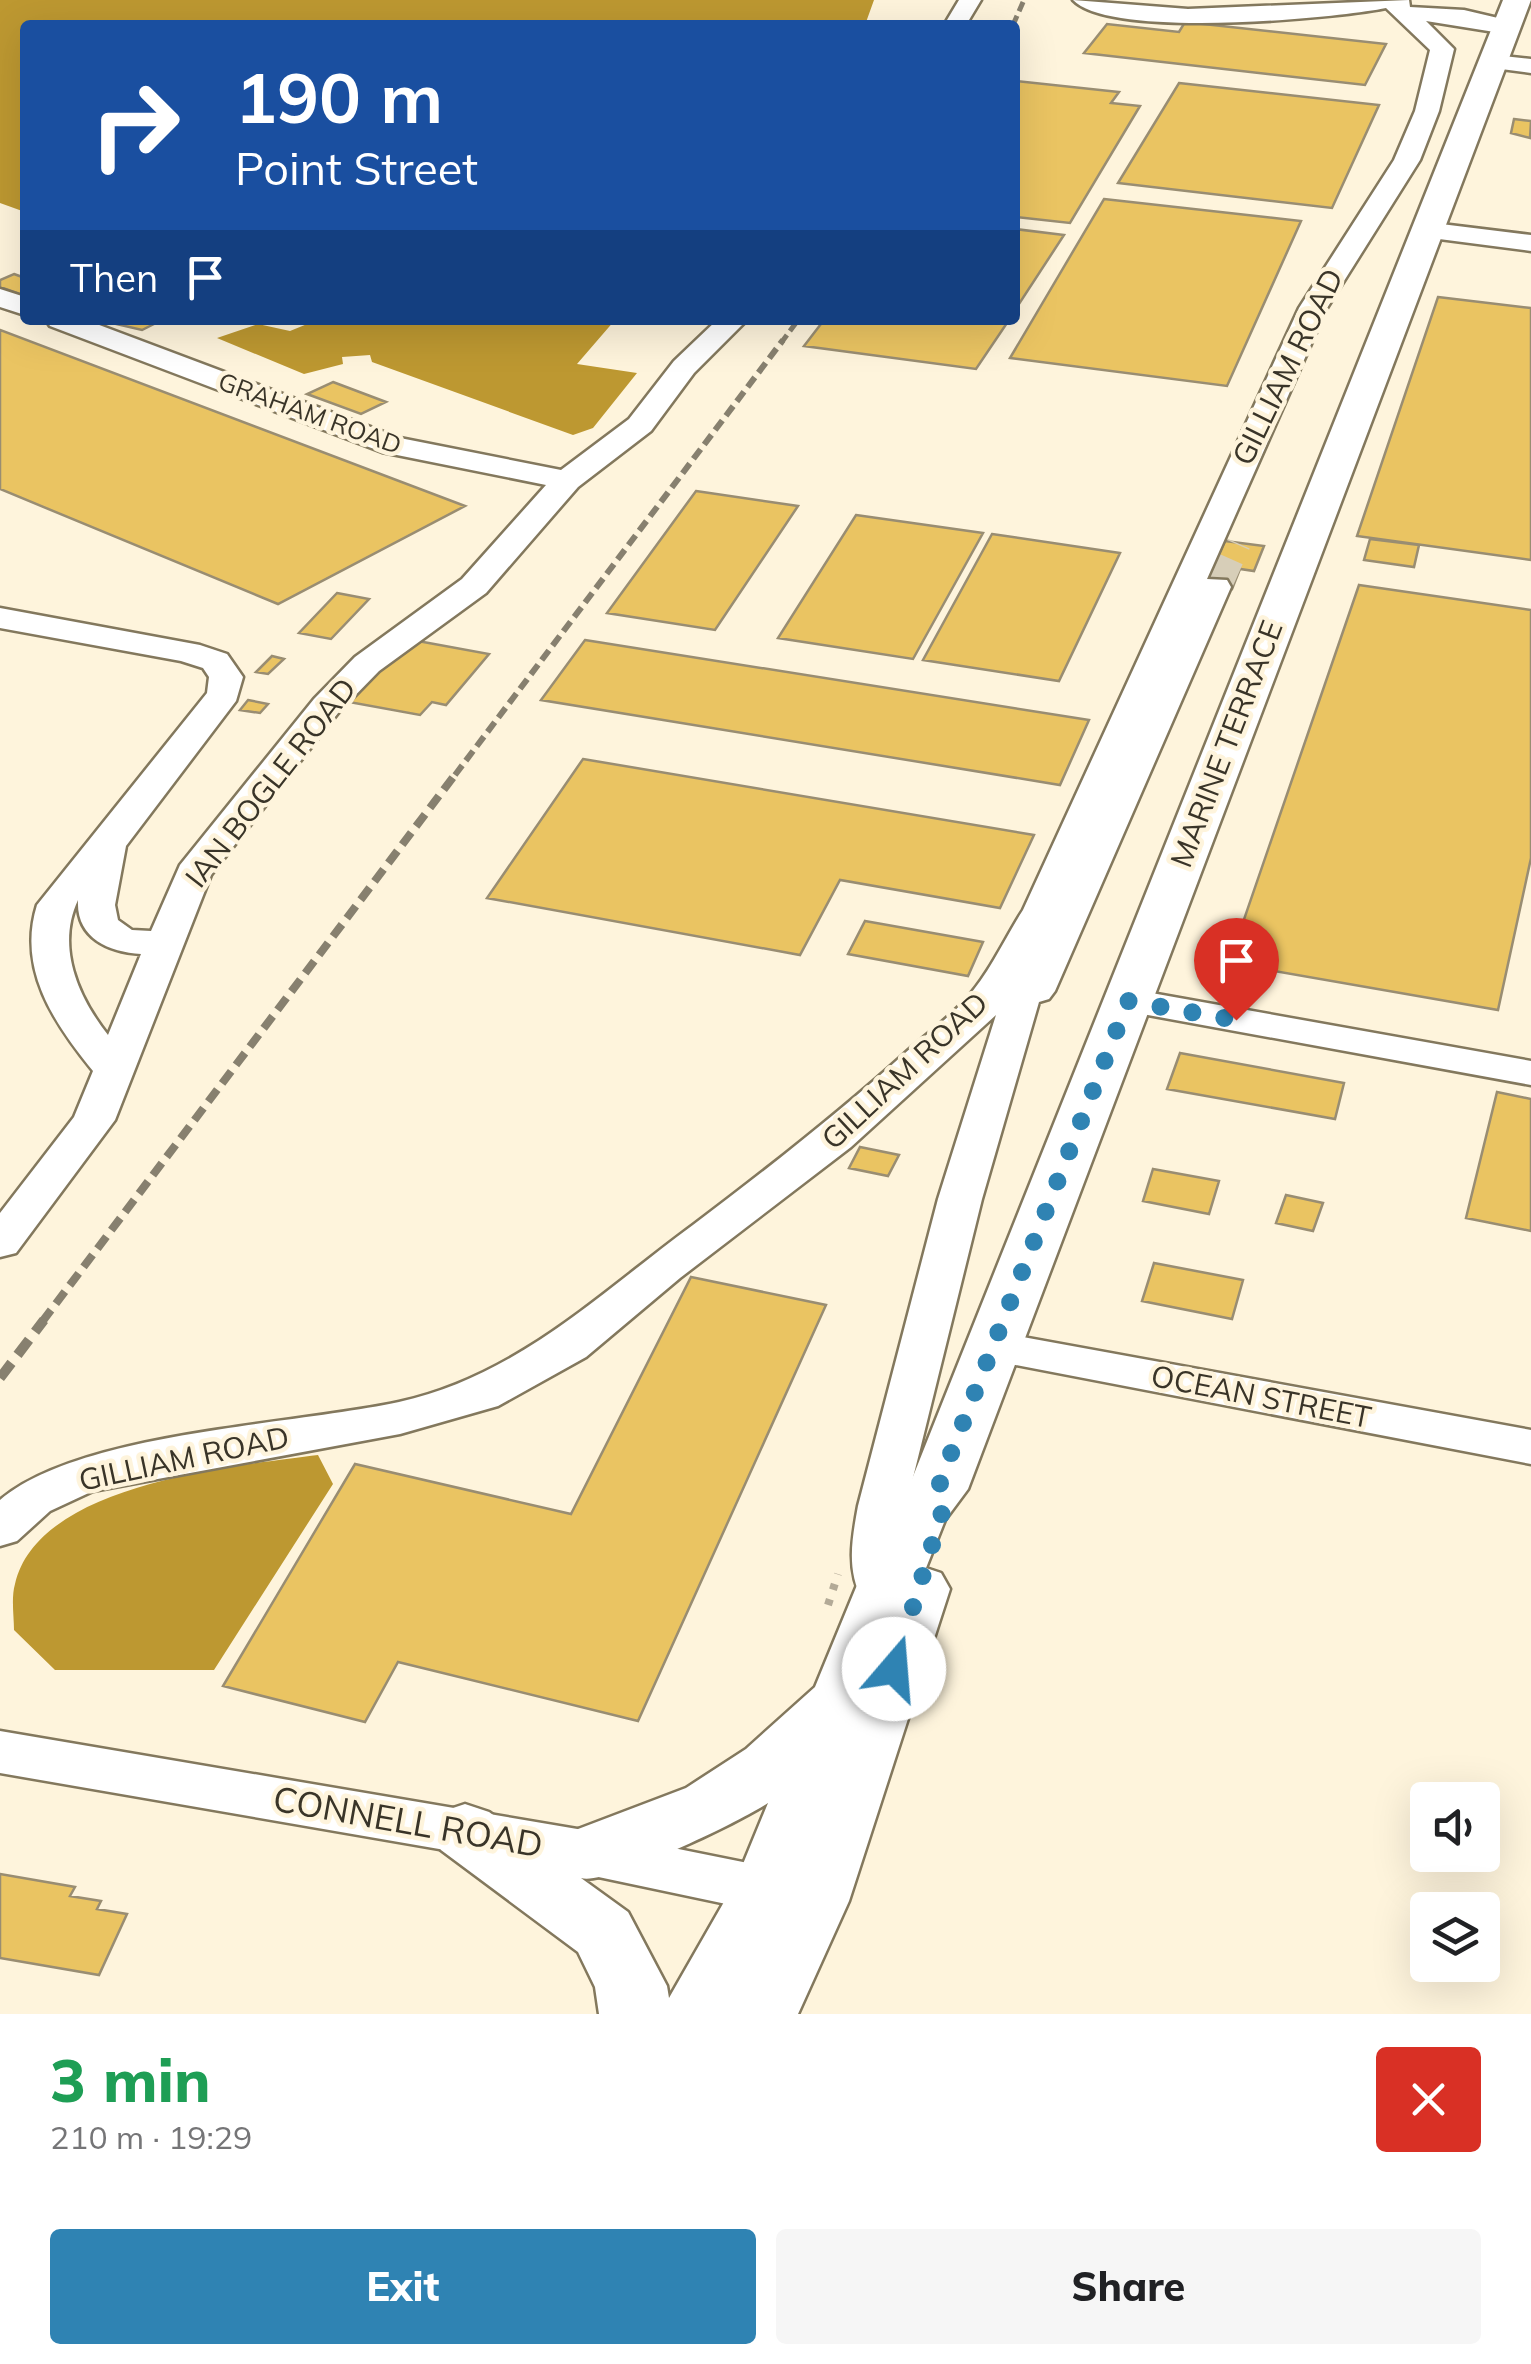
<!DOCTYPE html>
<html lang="en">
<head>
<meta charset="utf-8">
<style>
  body { margin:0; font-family:Mulish,sans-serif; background:#f6f6f6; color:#202124; height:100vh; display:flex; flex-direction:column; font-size:38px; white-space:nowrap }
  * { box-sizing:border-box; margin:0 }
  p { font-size:32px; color:#757577 }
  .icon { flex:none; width:55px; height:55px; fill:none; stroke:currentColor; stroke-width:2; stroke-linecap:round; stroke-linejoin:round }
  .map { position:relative; height:2014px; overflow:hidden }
  .drawer { display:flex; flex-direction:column; background:#fff; flex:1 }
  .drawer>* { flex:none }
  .guide { position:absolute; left:20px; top:20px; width:1000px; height:305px; border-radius:10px; box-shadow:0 10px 40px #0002; background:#1a4fa0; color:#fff; overflow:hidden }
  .tools { position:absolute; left:1410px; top:1782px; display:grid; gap:20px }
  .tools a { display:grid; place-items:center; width:90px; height:90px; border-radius:10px; background:#fff; box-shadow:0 10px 40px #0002; font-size:50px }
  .pin { position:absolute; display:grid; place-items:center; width:85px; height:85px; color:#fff; margin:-102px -42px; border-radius:50% 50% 50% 0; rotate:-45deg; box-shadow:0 0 10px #0007 }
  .pin .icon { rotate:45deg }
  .me { position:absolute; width:110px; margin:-55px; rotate:18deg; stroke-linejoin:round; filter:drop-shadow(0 0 8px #0008) }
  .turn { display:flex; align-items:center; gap:35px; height:210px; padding:0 50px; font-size:45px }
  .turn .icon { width:130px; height:130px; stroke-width:2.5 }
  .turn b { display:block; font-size:70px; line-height:85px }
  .then { display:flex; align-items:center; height:95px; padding:0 50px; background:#0003; gap:20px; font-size:38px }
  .round { display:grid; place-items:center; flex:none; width:105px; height:105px; border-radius:10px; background:#f6f6f6 }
  .overview { display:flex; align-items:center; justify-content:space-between; height:170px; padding:0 50px }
  h1 { font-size:60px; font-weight:800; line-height:75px; color:#1e9e55 }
  .action { display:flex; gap:20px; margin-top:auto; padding:20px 50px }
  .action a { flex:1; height:115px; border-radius:10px; background:#2f83b3; color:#fff; font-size:40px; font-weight:800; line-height:115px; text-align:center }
  .action a+a { background:#f6f6f6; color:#202124 }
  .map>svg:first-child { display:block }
  .water { fill:#bd9831 }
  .building { fill:#eac462; stroke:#998d72; stroke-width:2.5 }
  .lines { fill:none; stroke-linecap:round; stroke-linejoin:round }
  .minor-tunnel { stroke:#d7ceb8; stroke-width:32; stroke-dasharray:32 16; stroke-linecap:butt }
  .minor-casing { stroke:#83785d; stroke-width:5 }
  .major-casing { stroke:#83785d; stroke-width:5 }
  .path { stroke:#b3aa97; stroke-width:8; stroke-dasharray:6 10; stroke-linecap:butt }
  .minor { fill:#fff; fill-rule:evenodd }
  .major { fill:#fff; fill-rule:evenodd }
  .rail-far3 { stroke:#87806f; stroke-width:5; stroke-dasharray:10 5; stroke-linecap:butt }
  .rail-far2 { stroke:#87806f; stroke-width:6; stroke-dasharray:12 6; stroke-linecap:butt }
  .rail-far1 { stroke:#87806f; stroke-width:8; stroke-dasharray:15 8; stroke-linecap:butt }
  .rail { stroke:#87806f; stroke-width:10; stroke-dasharray:19 10; stroke-linecap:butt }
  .route { stroke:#2f83b3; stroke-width:18; stroke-dasharray:0 32.4 }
  .labels { text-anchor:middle; stroke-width:9; stroke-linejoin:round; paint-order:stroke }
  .far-street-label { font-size:25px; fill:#393428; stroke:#fef4dc }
  .street-label { font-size:30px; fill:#393428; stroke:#fef4dc }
  .near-street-label { font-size:35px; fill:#393428; stroke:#fef4dc }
</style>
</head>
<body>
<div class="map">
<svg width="1531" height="2014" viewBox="0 0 1531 2014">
  <rect width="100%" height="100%" fill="#fef4dc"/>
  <path class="water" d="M0,0H874L865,25H25V212L0,203Z
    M317,320H615L577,364L637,373L593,428L573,435L372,362L370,355L342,357L343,364L304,374L217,338L258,324L290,331Z
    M318,1455L333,1484L214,1670H55L14,1630C14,1616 11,1598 15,1584C38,1483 235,1466 318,1455Z"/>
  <path class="building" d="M1185,22L1386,44L1365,85L1084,53L1107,24L1179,32Z
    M1015,81L1119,92L1111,103L1140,106L1070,223L1015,217Z
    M1179,83L1379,105L1332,208L1118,183Z
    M1514,119L1531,121L1530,138L1511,133Z
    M1104,199L1301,221L1227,386L1010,358Z
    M1015,229L1064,235L1015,310Z
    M14,274L25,278V296L0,287V280Z
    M1438,297L1531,308V560L1357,536Z
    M99,320H162L142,330Z
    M824,320H1009L976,369L804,346Z
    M0,330L465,506L278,604L0,489Z
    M333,382L386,402L361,414L307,394Z
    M696,491L798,506L715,630L607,613Z
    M856,515L983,533L913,659L778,638Z
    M992,534L1120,553L1059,681L923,660Z
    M1370,539L1419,545L1414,567L1364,560Z
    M1225,541L1264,546L1254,571L1240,569L1232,589L1204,585Z
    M1359,585L1531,610V858L1498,1010L1229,963Z
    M337,593L369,599L331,639L299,633Z
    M407,639L489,654L446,705L432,702L420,715L338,700L351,687L363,689Z
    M585,640L1089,720L1060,785L541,700Z
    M272,656L284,659L268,674L256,672Z
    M248,700L268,704L260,713L240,710Z
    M583,759L1034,835L1000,908L840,880L800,955L487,898Z
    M865,921L983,942L968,976L848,954Z
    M1180,1053L1344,1083L1335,1119L1167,1089Z
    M1497,1092L1531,1099V1231L1466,1218Z
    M860,1147L899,1155L888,1176L849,1168Z
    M1153,1169L1219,1181L1209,1214L1143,1201Z
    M1286,1195L1323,1203L1313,1231L1276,1223Z
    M1154,1263L1243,1280L1232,1319L1142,1301Z
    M691,1277L826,1305L638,1721L398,1662L365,1722L223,1686L355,1464L571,1514Z
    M0,1874L75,1887L70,1896L101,1901L97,1909L127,1914L99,1975L0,1958Z"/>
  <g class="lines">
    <path class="minor-tunnel" d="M1215,587L1235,542"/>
    <defs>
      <path id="minor" d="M959,0H981L966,25H944Z
        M1073,0L1188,9L1409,0L1410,7L1464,10L1515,22L1518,27L1507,34L1426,21L1454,49L1439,111L1420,160L1327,308L1207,579L1227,580L1231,587L1055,991L1049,999L1039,1002L982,1199L906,1506L900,1552L906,1588L899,1601L881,1606L863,1601C846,1570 852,1539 858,1506L938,1199L996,1015L851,1147L680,1278L586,1357L498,1406L400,1434L93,1491L50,1511L17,1541L0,1546V1500C79,1432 293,1425 399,1402C517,1376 599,1294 693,1225C766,1170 836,1115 904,1054C924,1036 948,1019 966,999C989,974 1005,938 1023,910L1299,308L1394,160L1415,111L1430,50L1386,8C1331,19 1110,39 1073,0Z
        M1494,55L1531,59V73L1486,67L1482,62Z
        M1425,222L1531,235V251L1416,236L1412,230L1416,224Z
        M0,289L25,297V315L0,307Z
        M46,320H86L400,438L561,470L629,419L674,361L717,320H747L694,373L651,431L578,487L486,593L379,671L338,713L211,875L115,1120L16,1253L0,1257V1213L74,1117L93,1071C54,1023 17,969 37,905L207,693L209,677L203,668L181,661L0,628V608L200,645L227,654L243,677L236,701L126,846L115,905L118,920L132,930L151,931L180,865L314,699L355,657L462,579L546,485L382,452L50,326ZM78,900C76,938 108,952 141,954L108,1035C78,997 56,947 78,900Z
        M1129,989L1531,1061V1085L1115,1009L1109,1001L1115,993Z
        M990,1331L1531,1430V1464L974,1357L967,1346L974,1335Z
        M0,1731L589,1831L788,1871L808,1878L816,1894L808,1910L788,1917L589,1875L0,1773Z"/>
      <path id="major" d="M1503,0H1531L968,1489L945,1520L926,1568L941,1573L950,1589L849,1901L798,2014H599L595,1987L578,1952L441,1850L431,1831L441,1812L465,1804L489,1812L560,1863L555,1853L565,1834L686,1788L746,1749L815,1687L888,1510L912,1479ZM768,1803L736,1881L669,1998L667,1986L628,1912L581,1878C607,1886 742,1821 768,1803Z"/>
    </defs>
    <use href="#minor" class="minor-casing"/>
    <use href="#major" class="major-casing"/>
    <path class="path" d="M828,1605L838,1574"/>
    <use href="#minor" class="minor"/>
    <use href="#major" class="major"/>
    <path class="rail-far3" d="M1013,25L1024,0
      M781,343L798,320"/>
    <path class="rail-far2" d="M455,775L783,340"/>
    <path class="rail-far1" d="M42,1322L457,772"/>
    <path class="rail" d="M0,1378L44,1320"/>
  </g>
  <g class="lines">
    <path class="route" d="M894,1669L944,1506L938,1489L950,1456L1128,1001L1236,1020"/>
  </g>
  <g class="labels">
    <g class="far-street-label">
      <text transform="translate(310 413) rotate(20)" y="9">GRAHAM ROAD</text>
    </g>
    <g class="street-label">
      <text transform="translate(1288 367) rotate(-64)" y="10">GILLIAM ROAD</text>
      <text transform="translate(1227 744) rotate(-69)" y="10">MARINE TERRACE</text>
      <text transform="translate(271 783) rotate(-52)" y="10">IAN BOGLE ROAD</text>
      <text transform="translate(905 1071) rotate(-43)" y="10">GILLIAM ROAD</text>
      <text transform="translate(1261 1397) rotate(11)" y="10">OCEAN STREET</text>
      <text transform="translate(184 1459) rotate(-12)" y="10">GILLIAM ROAD</text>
    </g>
    <g class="near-street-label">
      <text transform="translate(408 1822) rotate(10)" y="12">CONNELL ROAD</text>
    </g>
  </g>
</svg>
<div class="tools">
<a><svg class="icon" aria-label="sound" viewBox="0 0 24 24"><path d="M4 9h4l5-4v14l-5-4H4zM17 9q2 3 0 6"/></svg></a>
<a><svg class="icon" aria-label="layers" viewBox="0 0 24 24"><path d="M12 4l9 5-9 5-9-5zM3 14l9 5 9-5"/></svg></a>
</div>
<div class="pin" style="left:1236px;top:1020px;background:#d93025"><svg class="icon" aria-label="arrive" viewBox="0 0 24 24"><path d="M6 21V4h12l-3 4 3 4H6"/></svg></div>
<svg class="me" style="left:894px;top:1669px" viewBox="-20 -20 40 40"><circle r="19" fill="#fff"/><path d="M0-13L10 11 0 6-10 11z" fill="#2f83b3"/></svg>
<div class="guide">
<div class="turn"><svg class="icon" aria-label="right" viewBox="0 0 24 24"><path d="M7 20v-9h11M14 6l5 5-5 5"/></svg><div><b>190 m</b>Point Street</div></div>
<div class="then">Then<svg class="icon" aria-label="arrive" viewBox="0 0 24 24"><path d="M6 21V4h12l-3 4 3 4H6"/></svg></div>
</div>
</div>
<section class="drawer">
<div class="overview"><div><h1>3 min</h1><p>210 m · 19:29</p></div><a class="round" style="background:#d93025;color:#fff"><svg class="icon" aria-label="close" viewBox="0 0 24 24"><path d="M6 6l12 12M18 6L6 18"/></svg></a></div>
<div class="action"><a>Exit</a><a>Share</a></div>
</section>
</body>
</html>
